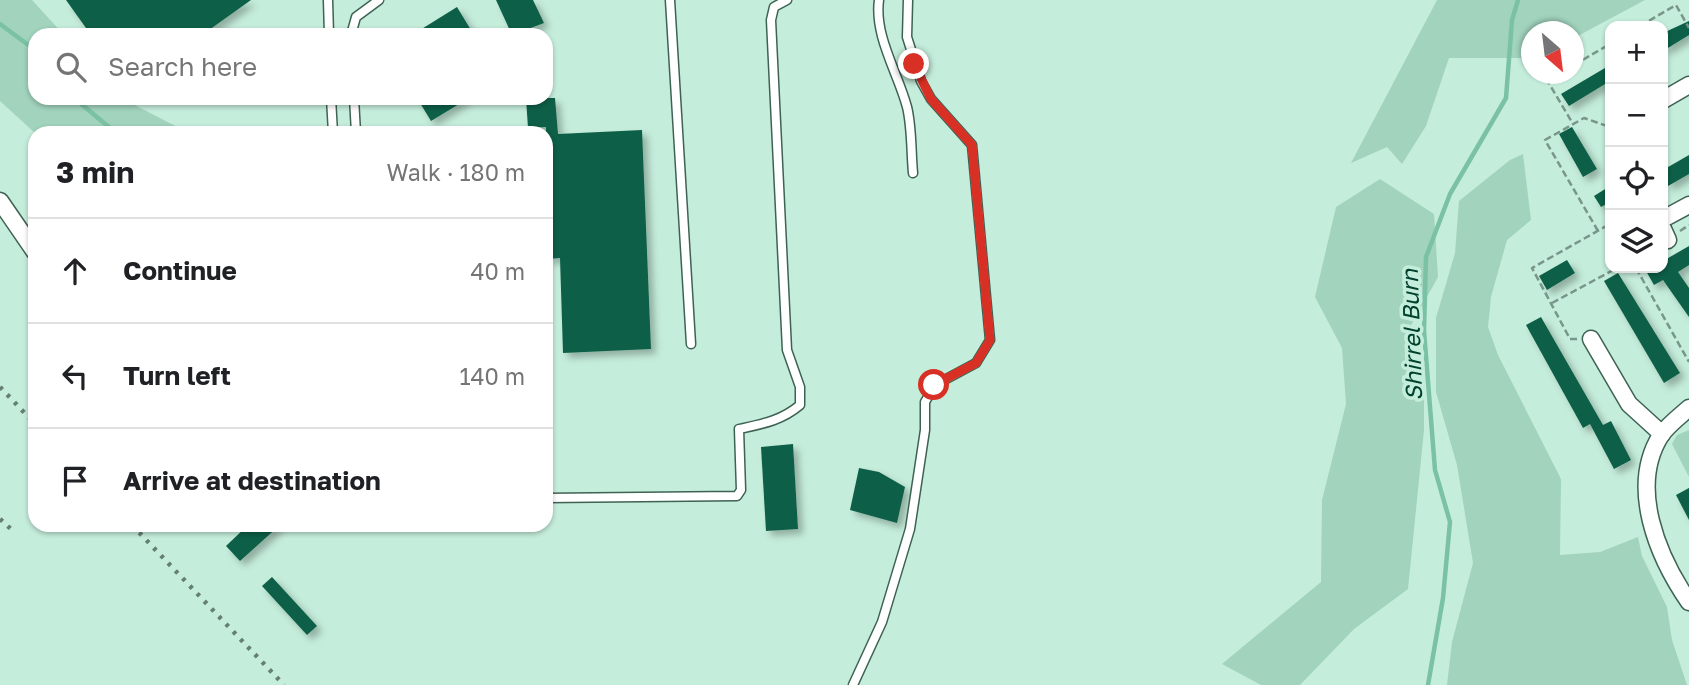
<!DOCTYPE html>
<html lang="en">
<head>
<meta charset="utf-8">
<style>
	:root { --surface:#fff; --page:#f6f6f6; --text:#202124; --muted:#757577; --line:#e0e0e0 }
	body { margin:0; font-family:"Golos Text",sans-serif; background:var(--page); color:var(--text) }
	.controls { position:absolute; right:21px; top:21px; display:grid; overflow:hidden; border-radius:14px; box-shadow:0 2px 5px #0004 }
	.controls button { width:63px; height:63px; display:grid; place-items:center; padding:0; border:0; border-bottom:2px solid var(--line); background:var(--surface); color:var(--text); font:35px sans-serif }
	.compass { position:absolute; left:1521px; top:21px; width:63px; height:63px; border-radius:50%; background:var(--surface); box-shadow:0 2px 5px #0004; rotate:152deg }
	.stop { position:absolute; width:21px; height:21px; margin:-16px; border:5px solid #d93025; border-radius:50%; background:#fff }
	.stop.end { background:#d93025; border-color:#fff; box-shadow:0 2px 7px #0008 }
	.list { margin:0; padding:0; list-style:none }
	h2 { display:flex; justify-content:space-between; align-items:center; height:91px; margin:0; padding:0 28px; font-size:30px }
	h2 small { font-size:23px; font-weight:400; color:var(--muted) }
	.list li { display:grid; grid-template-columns:46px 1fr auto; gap:21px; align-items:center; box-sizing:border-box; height:105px; padding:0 28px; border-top:2px solid var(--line) }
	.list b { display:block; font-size:26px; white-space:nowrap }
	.list em { font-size:23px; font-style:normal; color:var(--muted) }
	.icon { flex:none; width:38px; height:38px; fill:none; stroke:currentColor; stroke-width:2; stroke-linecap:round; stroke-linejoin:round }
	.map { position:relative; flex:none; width:1689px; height:685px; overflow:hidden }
	.search { position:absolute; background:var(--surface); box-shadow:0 2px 5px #0004; left:28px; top:28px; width:525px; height:77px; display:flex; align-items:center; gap:18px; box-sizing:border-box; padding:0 24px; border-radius:21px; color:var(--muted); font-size:26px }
	.panel { position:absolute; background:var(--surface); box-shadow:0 2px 5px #0004; left:28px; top:126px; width:525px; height:406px; border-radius:21px }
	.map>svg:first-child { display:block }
	.green { fill:#a1d3bd }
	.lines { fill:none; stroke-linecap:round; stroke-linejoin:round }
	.stream { stroke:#7bc2a5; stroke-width:4.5 }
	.building { fill:#0f5f46; filter:url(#shadow) }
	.service-casing { stroke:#3e6253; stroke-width:11 }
	.minor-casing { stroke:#3e6253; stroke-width:19 }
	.path { stroke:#79968a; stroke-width:2.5; stroke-dasharray:7 3.5; stroke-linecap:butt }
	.service { stroke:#fff; stroke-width:8 }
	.minor { stroke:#fff; stroke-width:16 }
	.rail { stroke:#647f73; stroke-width:4.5; stroke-dasharray:3.5 7; stroke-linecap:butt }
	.route { stroke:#d93025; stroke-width:9 }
	.labels { text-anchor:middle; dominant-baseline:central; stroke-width:7; stroke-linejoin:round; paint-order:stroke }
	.water-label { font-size:23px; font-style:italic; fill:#00412e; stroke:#c5eddb }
</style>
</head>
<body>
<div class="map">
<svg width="1689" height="685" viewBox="0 0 1689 685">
	<defs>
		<filter id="shadow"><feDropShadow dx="5" dy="5" stdDeviation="3.5" flood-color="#0004"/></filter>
	</defs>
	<rect width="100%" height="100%" fill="#c5eddb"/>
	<g class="green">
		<path d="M0,0H32L64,35H35V98H121L189,133H35L0,101Z"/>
		<path d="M1437,0H1645L1574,38V32H1532L1531,58H1449L1426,126L1402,164L1387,147L1351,163Z"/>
		<path d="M1523,154L1531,220L1507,240L1491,297L1488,327L1498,355L1561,479L1560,555L1600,552L1638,537L1642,556L1667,607L1672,640L1687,685H1447L1452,642L1473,563L1457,465L1436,392V318L1455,253L1459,201L1510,160Z"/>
		<path d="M1380,179L1434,214L1438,277L1409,329L1424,383V430L1408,589L1354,629L1300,685H1261L1222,664L1321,582L1322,500L1346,404L1342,348L1315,297L1336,207Z"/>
		<path d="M1689,430V477L1672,444L1677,435Z"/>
	</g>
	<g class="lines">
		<g class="stream">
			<path d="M0,24L35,50"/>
			<path d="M74,98L116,133"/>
			<path d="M1428,685L1443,598L1450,522L1435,470L1424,331L1426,257L1450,194L1506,98L1512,20L1518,0"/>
		</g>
	</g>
	<g class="building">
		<path d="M66,0H251L202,35H91Z"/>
		<path d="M496,0H533L544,23L512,35Z"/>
		<path d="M457,7L474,35H412Z"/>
		<path d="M1689,21V35L1663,51V33Z"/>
		<path d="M1610,65V81L1569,106L1561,94Z"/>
		<path d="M417,98H469L431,121Z"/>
		<path d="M526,98H555L558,134L642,130L651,349L563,353L560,258L547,259L546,127L528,128Z"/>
		<path d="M1572,127L1597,169L1583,177L1559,134Z"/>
		<path d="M1689,155V174L1668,186L1663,170Z"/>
		<path d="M1610,186V202L1601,207L1594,196Z"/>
		<path d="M1689,246V265L1678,272L1689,288V317L1663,280L1654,285L1646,271L1663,268V261Z"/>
		<path d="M1567,260L1575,273L1547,290L1539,276Z"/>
		<path d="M1618,273L1680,373L1664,383L1604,281Z"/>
		<path d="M1541,317L1603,425L1611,421L1631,460L1614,469L1590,424L1583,428L1526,325Z"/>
		<path d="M793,444L798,529L766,531L761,447Z"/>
		<path d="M859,468L879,472L905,487L897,523L850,510Z"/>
		<path d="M1689,488V520L1676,495Z"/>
		<path d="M248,525H280L240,561L226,546Z"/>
		<path d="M272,577L317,626L307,635L262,586Z"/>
	</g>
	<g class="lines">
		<g class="service-casing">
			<g id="service">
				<path d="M328,0L329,35"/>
				<path d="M670,0L691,344"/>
				<path d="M879,0C874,36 898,73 907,107C912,127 911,152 913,173"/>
				<path d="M351,35L356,17L379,0"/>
				<path d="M331,98L333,133"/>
				<path d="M354,98L356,133"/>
				<path d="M546,498L737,496L741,490L739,429C762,424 781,421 800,405V387L787,350L771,20L774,7L787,0"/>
				<path d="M853,685L882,622L910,529L925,430V402L935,385L976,363L990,340L972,145L931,99L921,81L907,37L908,0"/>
			</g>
		</g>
		<g class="minor-casing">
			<g id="minor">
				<path d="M1663,100L1689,85"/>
				<path d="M0,201L35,252"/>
				<path d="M1663,219L1689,205"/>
				<path d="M1663,229L1668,240"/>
				<path d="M1591,339L1629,404L1662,434"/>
				<path d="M1689,408C1680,416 1668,425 1661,435C1628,487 1658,557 1689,602"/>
			</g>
		</g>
		<g class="path">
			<path d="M1640,26L1676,5L1689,28"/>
			<path d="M1574,65L1610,44"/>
			<path d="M1558,74L1547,80L1573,124"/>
			<path d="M1598,231L1545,140L1584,118L1610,127"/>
			<path d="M1680,231L1689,225"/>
			<path d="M1636,268L1689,362"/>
			<path d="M1552,303L1617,268"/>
			<path d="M1577,339H1570L1532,268L1610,224"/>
		</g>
		<use href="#service" class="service"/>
		<use href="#minor" class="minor"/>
		<g class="rail">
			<path d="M0,387L35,424"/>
			<path d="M0,519L12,530"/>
			<path d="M132,525L284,685"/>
		</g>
	</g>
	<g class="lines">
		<path class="route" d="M914,64L931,99L972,145L990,340L976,363L934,385"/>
	</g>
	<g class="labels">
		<g class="water-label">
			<text transform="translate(1411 335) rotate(-92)">Shirrel Burn</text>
		</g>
	</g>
</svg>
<div class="controls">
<button>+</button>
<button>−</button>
<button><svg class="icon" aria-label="locate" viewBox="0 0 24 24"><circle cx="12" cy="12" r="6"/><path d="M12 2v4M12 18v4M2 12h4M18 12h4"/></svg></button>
<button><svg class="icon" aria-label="layers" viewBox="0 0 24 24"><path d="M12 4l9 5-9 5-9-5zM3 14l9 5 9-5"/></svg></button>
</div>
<svg class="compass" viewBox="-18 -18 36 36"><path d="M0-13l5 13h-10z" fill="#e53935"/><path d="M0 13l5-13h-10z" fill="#757577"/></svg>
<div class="stop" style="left:934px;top:385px"></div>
<div class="stop end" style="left:914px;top:64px"></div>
<div class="search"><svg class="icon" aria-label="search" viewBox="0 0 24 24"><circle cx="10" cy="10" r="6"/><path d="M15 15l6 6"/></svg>Search here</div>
<section class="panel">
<h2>3 min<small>Walk · 180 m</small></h2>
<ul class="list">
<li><svg class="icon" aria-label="ahead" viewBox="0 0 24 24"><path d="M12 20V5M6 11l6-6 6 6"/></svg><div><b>Continue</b></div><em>40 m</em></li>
<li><svg class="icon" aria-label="left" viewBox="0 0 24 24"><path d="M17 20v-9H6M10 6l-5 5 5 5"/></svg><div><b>Turn left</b></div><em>140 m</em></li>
<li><svg class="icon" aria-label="arrive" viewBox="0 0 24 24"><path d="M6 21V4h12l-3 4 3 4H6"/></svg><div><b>Arrive at destination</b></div></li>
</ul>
</section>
</div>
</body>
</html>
